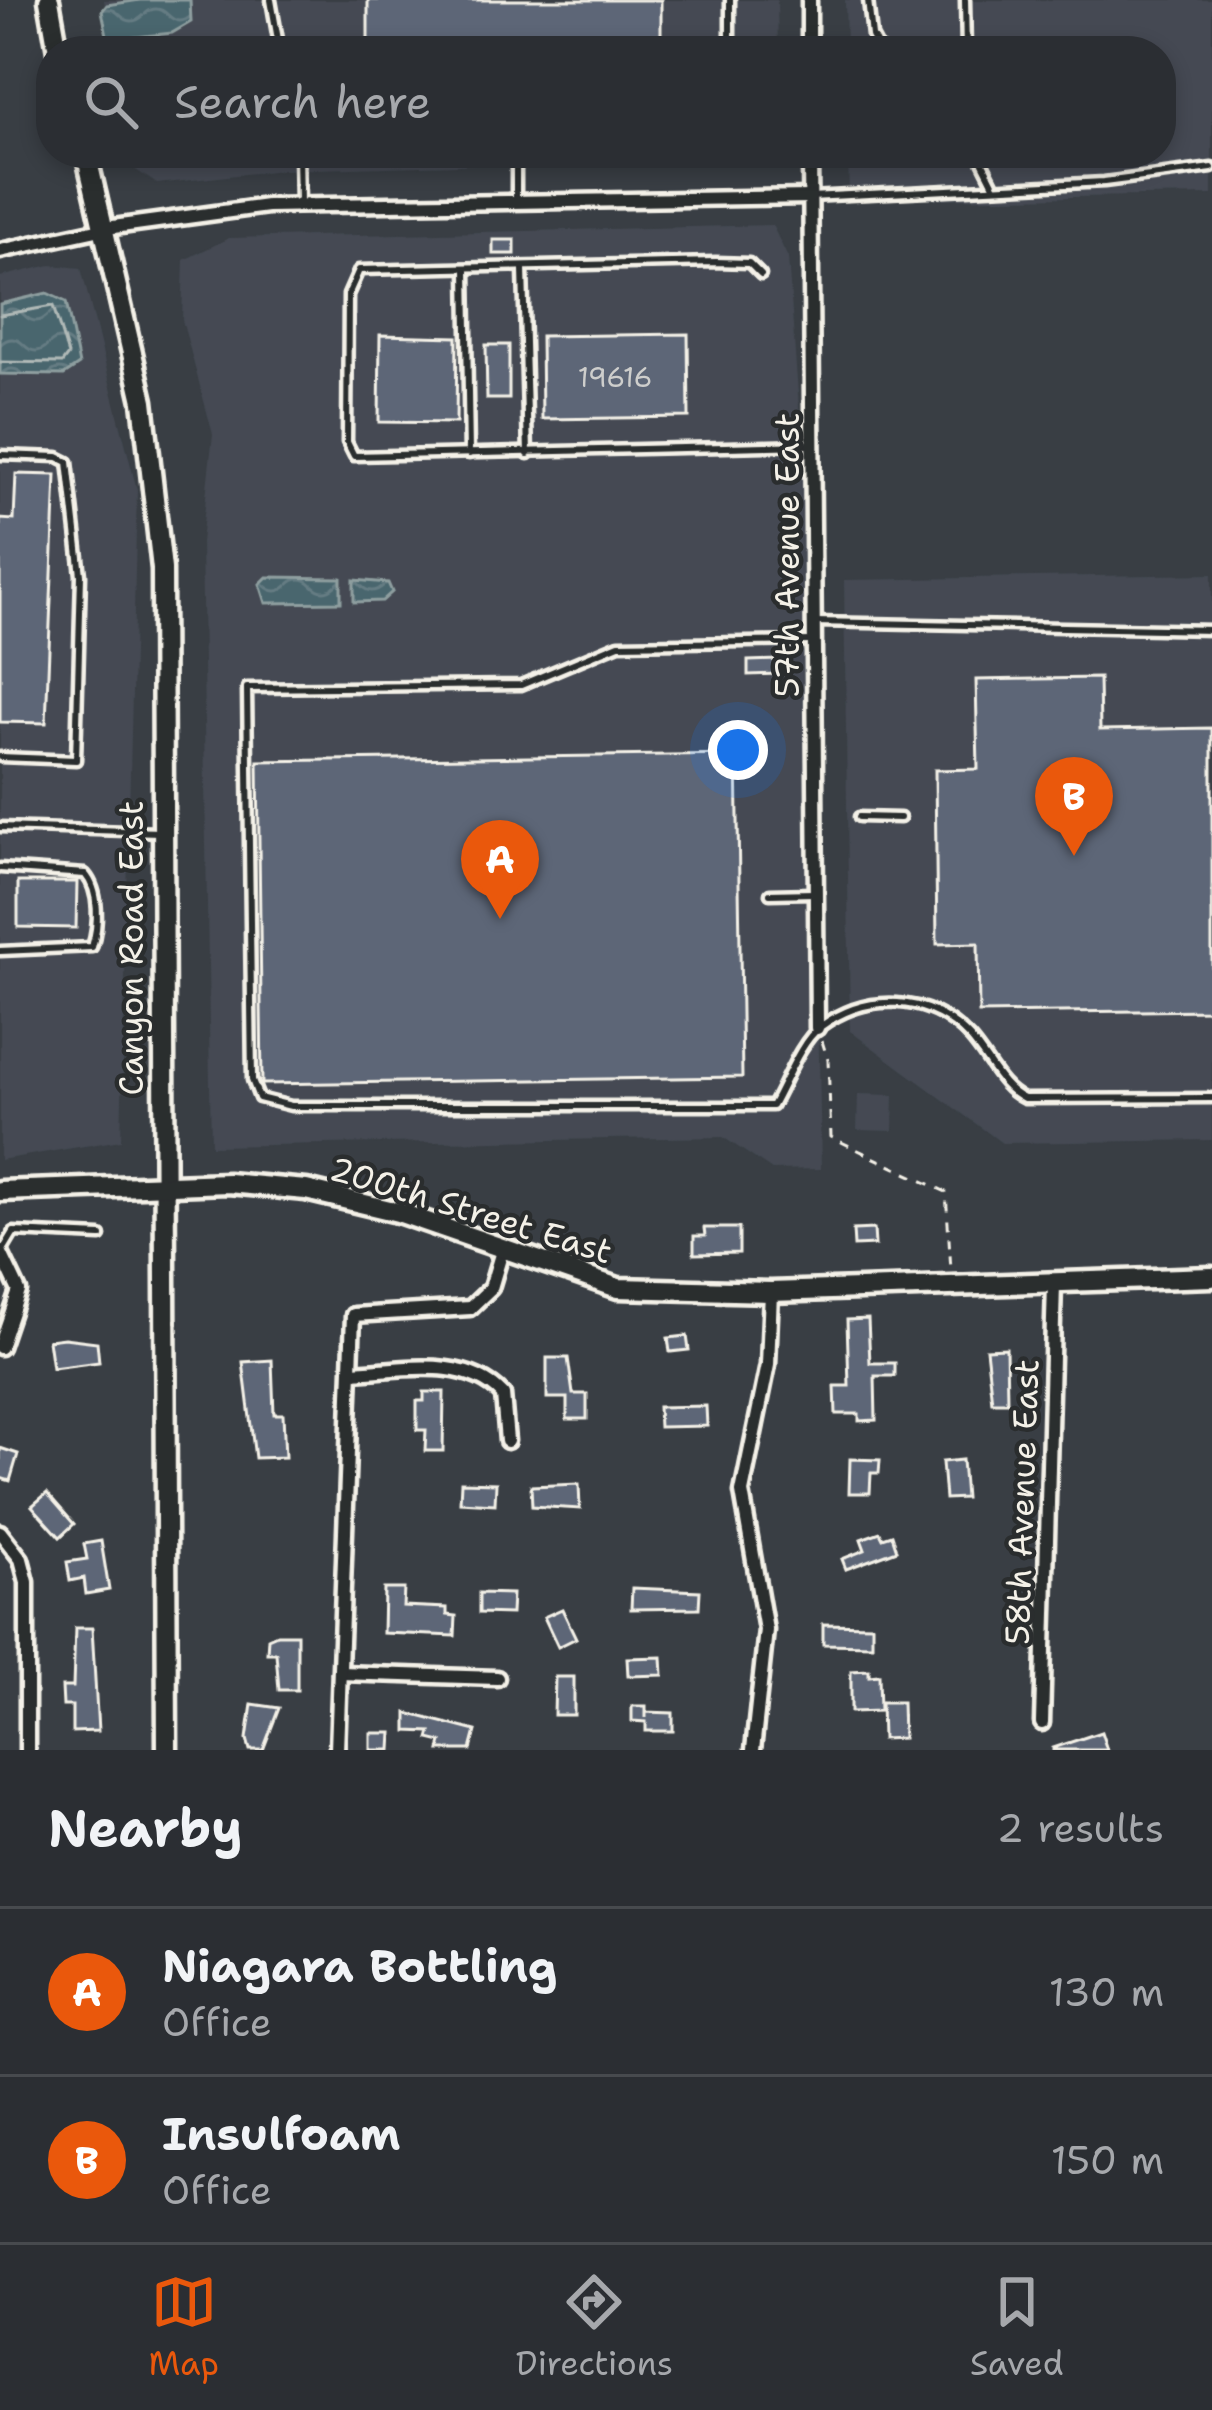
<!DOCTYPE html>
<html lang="en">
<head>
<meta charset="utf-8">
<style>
	:root { --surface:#2b2e33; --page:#373a3f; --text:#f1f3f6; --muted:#a6a8ac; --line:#474a4e; --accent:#ea580c }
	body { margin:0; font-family:"Shantell Sans",sans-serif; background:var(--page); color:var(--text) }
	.you { position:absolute; left:738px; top:750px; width:42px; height:42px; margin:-30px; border:9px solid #fff; border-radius:50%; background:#1a73e8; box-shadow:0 0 0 18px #1a73e833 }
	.badge { display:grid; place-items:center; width:78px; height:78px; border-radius:50%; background:var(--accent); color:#fff; font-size:39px; font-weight:700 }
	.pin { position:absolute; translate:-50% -99px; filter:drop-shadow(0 3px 6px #0008) }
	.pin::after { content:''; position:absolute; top:63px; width:42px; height:36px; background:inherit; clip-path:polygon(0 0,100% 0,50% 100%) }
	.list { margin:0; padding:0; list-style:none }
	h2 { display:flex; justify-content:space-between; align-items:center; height:156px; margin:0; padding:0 48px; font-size:51px }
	h2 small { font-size:39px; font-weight:400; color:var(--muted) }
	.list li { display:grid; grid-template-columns:78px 1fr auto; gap:36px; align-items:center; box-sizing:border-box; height:168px; padding:0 48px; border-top:3px solid var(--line) }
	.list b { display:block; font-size:45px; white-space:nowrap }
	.list p { margin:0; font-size:39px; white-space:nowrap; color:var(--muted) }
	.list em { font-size:39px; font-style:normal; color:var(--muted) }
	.icon { flex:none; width:66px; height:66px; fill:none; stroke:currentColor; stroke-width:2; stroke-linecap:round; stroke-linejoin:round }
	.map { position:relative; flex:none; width:1212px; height:1750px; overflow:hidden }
	.search { position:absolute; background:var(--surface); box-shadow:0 6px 18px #0003; left:36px; right:36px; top:36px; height:132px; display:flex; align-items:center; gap:30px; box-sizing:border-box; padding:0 42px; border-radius:48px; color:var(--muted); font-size:45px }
	.sheet { height:492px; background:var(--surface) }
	nav { display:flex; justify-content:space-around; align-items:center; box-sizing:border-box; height:168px; border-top:3px solid var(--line); background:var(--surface); font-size:33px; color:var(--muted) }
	nav a { display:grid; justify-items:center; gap:6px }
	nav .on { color:var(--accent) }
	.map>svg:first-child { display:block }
	.built { fill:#444a53 }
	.water { fill:url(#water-waves); stroke:#8e9e9f; stroke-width:3 }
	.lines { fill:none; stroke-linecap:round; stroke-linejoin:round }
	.shore { stroke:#b0b9b7; stroke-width:3 }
	.building { fill:#5d6677; stroke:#f4f1e8; stroke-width:3 }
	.lane-casing { stroke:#f4f1e8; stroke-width:15 }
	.street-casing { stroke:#f4f1e8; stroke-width:21 }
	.secondary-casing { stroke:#f4f1e8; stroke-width:27 }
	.path { stroke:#f4f1e8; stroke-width:3; stroke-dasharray:9 9; stroke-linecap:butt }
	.lane { stroke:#2a2d2e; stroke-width:6 }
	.street { stroke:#2a2d2e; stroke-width:12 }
	.secondary { stroke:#2a2d2e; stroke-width:18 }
	.labels { text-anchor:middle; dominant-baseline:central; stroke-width:9; stroke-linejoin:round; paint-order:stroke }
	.number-label { font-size:27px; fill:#cececc }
	.street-label { font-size:33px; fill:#f4f1e8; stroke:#2a2d2e }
</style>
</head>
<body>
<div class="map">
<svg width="1212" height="1750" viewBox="0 0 1212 1750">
	<defs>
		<pattern id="water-waves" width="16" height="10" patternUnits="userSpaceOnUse" patternTransform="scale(3)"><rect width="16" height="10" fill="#4a666e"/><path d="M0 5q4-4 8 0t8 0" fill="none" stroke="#657c83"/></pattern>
	</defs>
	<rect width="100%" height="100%" fill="#393e44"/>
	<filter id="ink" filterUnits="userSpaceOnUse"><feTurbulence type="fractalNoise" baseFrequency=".00833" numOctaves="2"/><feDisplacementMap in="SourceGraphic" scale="24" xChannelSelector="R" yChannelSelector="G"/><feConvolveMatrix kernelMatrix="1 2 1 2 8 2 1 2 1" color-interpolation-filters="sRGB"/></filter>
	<g filter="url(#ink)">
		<g class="built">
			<path d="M104,0H777L778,51H111Z"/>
			<path d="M845,0H1212V195L849,200L848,153H1161V51H846Z"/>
			<path d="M125,153H778V156L281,170L157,184L127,164Z"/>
			<path d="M772,225L788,258L810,558L821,1169L772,1170L723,1137L211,1146L201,542L213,434L182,320L184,260L229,238Z"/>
			<path d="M51,265L81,268L137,490L121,1140L0,1160V277Z"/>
			<path d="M1212,574V1140L1002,1143L850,1031L844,580Z"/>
			<path d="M858,1094L894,1095L893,1131L857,1130Z"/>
		</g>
		<g class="water">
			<path d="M140,0H190L191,22L172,33L108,40L102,11L107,5Z"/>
			<path d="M47,293L66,302L79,365L64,375L0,374V304Z"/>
			<path d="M267,577L341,578V602L266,603L260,584Z"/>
			<path d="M354,580L388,583L392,592L382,601L354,602Z"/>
		</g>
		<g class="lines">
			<path class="shore" d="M0,315L53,306L68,355L62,363L0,362"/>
		</g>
		<g class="building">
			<rect x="368" y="0" width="293" height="51"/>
			<rect x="493" y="240" width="22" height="14"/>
			<path d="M688,334L689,417L542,419L541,336Z"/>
			<path d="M380,335L457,337L456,423L379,422Z"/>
			<path d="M486,345H509V399H487Z"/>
			<path d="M16,474L56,475L46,723L0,722V519L14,520Z"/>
			<path d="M779,660V674L748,675V661Z"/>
			<path d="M1099,678L1100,730L1212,728V1010L979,1013L978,943L937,944L935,770L978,769L976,680Z"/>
			<path d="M737,754L742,1077L262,1084L258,761Z"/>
			<path d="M18,882H77L76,928L18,927Z"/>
			<path d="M704,1228H739V1253L694,1254V1236H705Z"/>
			<path d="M874,1229L875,1245L854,1246L853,1230Z"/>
			<path d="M868,1319L870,1363H895V1376H875L876,1420L859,1421V1414H836L835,1386H849L847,1320Z"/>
			<path d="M687,1336L689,1350L670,1352L668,1338Z"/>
			<path d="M64,1338L97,1342L99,1362L52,1368L48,1340Z"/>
			<path d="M1006,1348L1007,1402H992L986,1349Z"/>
			<path d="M547,1358H568L573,1394H587V1419H567V1398H547Z"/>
			<path d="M272,1360L274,1414H283L285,1457L255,1458L243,1362Z"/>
			<path d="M424,1392H444L443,1451H425L426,1430H417V1401H424Z"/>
			<path d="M706,1406L707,1426L659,1427L658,1407Z"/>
			<path d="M0,1448L18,1454L10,1481L0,1478Z"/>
			<path d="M850,1459L880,1460L879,1473H871L870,1493H849Z"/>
			<path d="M962,1460L965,1498L945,1499L942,1462Z"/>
			<path d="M461,1482L496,1483L495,1504L460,1502Z"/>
			<path d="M579,1484L580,1509L532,1506L531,1486Z"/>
			<path d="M47,1493L74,1524L60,1537L32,1506Z"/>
			<path d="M880,1532L883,1538L892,1535L897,1550L846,1569L842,1559L865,1550L861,1539Z"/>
			<path d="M101,1541L109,1590L86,1594L84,1578L70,1581L67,1562L87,1559L84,1544Z"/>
			<path d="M632,1588L700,1591L699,1608L631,1609Z"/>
			<path d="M384,1589H404L403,1606L447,1608V1615L456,1616L455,1636L383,1633Z"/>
			<path d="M479,1593L512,1594L511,1614L479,1613Z"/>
			<path d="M562,1609L576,1638L558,1647L544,1617Z"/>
			<path d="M823,1624L872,1625V1645L823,1644Z"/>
			<path d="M75,1628H92L98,1731L72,1732V1706H63L62,1687H73Z"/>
			<path d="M277,1634H297V1690H279L276,1653H267L268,1638Z"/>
			<path d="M662,1657L663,1675L628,1676L627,1658Z"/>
			<path d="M869,1670V1676L879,1675L880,1711L851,1712V1671Z"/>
			<path d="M555,1677H574V1715H554Z"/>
			<path d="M881,1702H902L903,1738L882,1739Z"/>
			<path d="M252,1704L279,1708L263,1750H250L247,1739Z"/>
			<path d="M632,1706H646V1718V1712L673,1713V1731H646V1722L632,1721Z"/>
			<path d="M407,1713L476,1731L471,1750H440L442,1742L429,1739L431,1732L407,1731Z"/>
			<path d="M1101,1732L1107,1750H1053V1748Z"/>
			<path d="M371,1733H392L391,1750H371Z"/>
		</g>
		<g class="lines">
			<g class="lane-casing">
				<g id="lane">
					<path d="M271,0L280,51"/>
					<path d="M730,0V51"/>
					<path d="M868,0L872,36L880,51"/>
					<path d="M965,0L966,51"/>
					<path d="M299,153L300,204"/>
					<path d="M516,153V203"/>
					<path d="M978,153L995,187"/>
					<path d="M810,197L1104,182L1212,168"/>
					<path d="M466,269L469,454"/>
					<path d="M523,269L528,454"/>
					<path d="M761,275L749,263L716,262L359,270L348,295L347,442L354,456L809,445"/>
					<path d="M0,455L58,457L68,462L81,575L76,760L0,757"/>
					<path d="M814,622L1212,630"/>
					<path d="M811,641L619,644L521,685L247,688L252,1080L259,1098L291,1106H772C785,1084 800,1042 820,1027C867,992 929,994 970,1038C989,1059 999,1087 1024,1099L1212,1098"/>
					<path d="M859,817L900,818"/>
					<path d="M0,827L159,832"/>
					<path d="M0,868L85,874C100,891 99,925 92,947L0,951"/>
					<path d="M770,894L813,893"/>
					<path d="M2,1252L14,1232L101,1236"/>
				</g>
			</g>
			<g class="street-casing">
				<g id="street">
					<path d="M809,0V51"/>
					<path d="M810,153L817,1028"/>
					<path d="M0,251L106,228L267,206L810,197"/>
					<path d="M0,1251L19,1291L0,1347"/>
					<path d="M352,1372C401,1370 466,1355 503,1395L507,1441"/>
					<path d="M0,1532L21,1559L27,1582V1750"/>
					<path d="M340,1673L497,1678"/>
					<path d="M1042,1723L1054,1283"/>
					<path d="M337,1750L353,1315L470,1308L491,1288L502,1251"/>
					<path d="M753,1750L766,1630L742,1492L768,1365L771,1292"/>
				</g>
			</g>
			<g class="secondary-casing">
				<g id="secondary">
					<path d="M49,0L58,51"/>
					<path d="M86,153L143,401L162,569L167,1750"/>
					<path d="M0,1191L228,1183L306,1190L398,1212L618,1288L771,1292L1212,1277"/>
				</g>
			</g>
			<path class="path" d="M822,1041L828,1060L831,1137L946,1192L951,1270"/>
			<use href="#lane" class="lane"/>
			<use href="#street" class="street"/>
			<use href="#secondary" class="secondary"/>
		</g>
	</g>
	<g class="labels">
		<g class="number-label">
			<text x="615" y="377">19616</text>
		</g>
		<g class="street-label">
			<text transform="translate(787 555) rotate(-90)">57th Avenue East</text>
			<text transform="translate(131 948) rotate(-90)">Canyon Road East</text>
			<text transform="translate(471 1210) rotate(17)">200th Street East</text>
			<text transform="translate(1022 1502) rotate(-88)">58th Avenue East</text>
		</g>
	</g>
</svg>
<div class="you"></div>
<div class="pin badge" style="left:500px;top:919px">A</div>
<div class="pin badge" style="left:1074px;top:856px">B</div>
<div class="search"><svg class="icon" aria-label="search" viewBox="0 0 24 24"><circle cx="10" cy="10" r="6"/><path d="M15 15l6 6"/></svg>Search here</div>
</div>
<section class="sheet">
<h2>Nearby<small>2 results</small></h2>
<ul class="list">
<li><span class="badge">A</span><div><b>Niagara Bottling</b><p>Office</p></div><em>130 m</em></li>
<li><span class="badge">B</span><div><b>Insulfoam</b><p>Office</p></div><em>150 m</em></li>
</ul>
</section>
<nav>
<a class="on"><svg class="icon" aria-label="map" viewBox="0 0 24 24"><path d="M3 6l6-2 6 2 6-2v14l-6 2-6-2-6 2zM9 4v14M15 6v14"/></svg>Map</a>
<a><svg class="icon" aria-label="directions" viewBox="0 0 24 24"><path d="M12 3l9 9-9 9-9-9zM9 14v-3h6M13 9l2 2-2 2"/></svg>Directions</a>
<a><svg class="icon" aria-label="saved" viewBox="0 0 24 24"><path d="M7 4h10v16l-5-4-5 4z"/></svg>Saved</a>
</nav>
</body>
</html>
